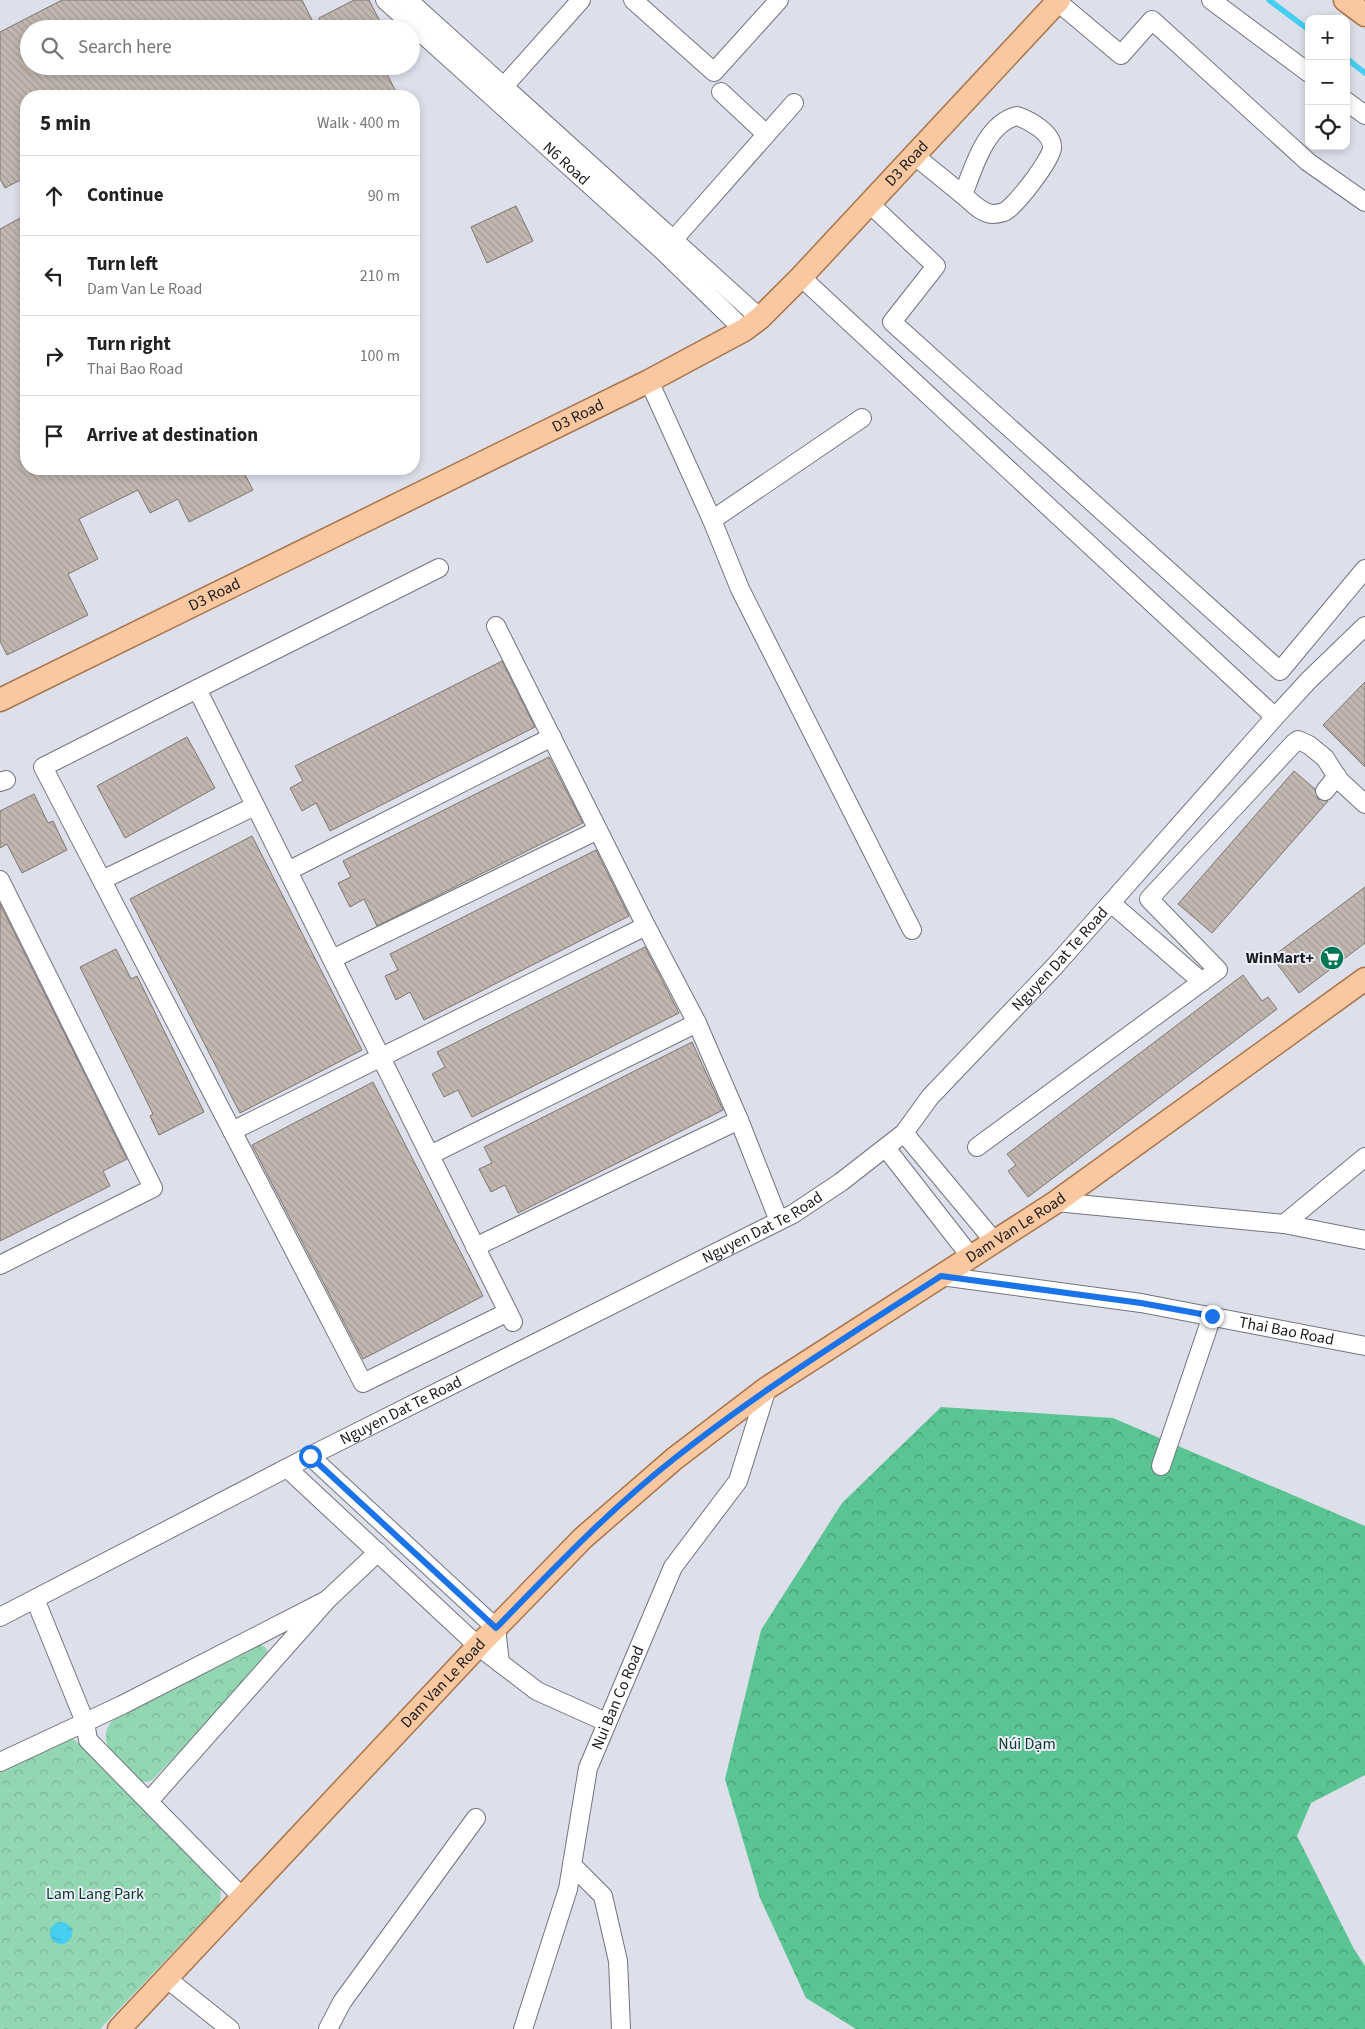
<!DOCTYPE html>
<html lang="en">
<head>
<meta charset="utf-8">
<style>
	:root { --surface:#fff; --page:#f6f6f6; --text:#222; --muted:#767676; --line:#e0e0e0 }
	body { margin:0; font-family:"Source Sans 3",sans-serif; background:var(--page); color:var(--text) }
	.controls { position:absolute; right:15px; top:15px; display:grid; overflow:hidden; border-radius:10px; box-shadow:0 2px 8px #0003 }
	.controls button { width:45px; height:45px; display:grid; place-items:center; padding:0; border:0; border-bottom:1px solid var(--line); background:var(--surface); color:var(--text); font:25px sans-serif }
	.stop { position:absolute; width:15px; height:15px; margin:-11px; border:4px solid #1a73e8; border-radius:50%; background:#fff }
	.stop.end { background:#1a73e8; border-color:#fff; box-shadow:0 1px 5px #0008 }
	.list { margin:0; padding:0; list-style:none }
	h2 { display:flex; justify-content:space-between; align-items:center; height:65px; margin:0; padding:0 20px; font-size:21px }
	h2 small { font-size:16px; font-weight:400; color:var(--muted) }
	.list li { display:grid; grid-template-columns:32px 1fr auto; gap:15px; align-items:center; box-sizing:border-box; height:80px; padding:0 20px; border-top:1px solid var(--line) }
	.list b { display:block; font-size:19px; white-space:nowrap }
	.list p { margin:0; font-size:16px; white-space:nowrap; color:var(--muted) }
	.list em { font-size:16px; font-style:normal; color:var(--muted) }
	.icon { flex:none; width:28px; height:28px; fill:none; stroke:currentColor; stroke-width:2; stroke-linecap:round; stroke-linejoin:round }
	.map { position:relative; flex:none; width:1365px; height:2029px; overflow:hidden }
	.search { position:absolute; background:var(--surface); box-shadow:0 2px 8px #0003; left:20px; top:20px; width:400px; height:55px; display:flex; align-items:center; gap:12px; box-sizing:border-box; padding:0 18px; border-radius:28px; color:var(--muted); font-size:19px }
	.panel { position:absolute; background:var(--surface); box-shadow:0 2px 8px #0003; left:20px; top:90px; width:400px; height:385px; border-radius:20px }
	.map>svg:first-child { display:block }
	.forest { fill:url(#forest-crowns) }
	.park { fill:url(#park-crowns) }
	.water { fill:url(#water-ripples) }
	.lines { fill:none; stroke-linecap:round; stroke-linejoin:round }
	.stream { stroke:#45ceef; stroke-width:5.5 }
	.building { fill:url(#building-back-hatch); stroke:#7f7670 }
	.minor-casing { stroke:#72747e; stroke-width:20 }
	.major-casing { stroke:#a9744a; stroke-width:25 }
	.minor { stroke:#fff; stroke-width:18 }
	.major { stroke:#fac8a0; stroke-width:22 }
	.route { stroke:#1a73e8; stroke-width:6 }
	.labels { text-anchor:middle; dominant-baseline:central; stroke-width:4; stroke-linejoin:round; paint-order:stroke }
	.street-label { font-size:16px; fill:#191b1e; stroke:#eaedf8 }
	.poi-label { font-size:16px; font-weight:bold; fill:#191b1e; stroke:#eaedf8; text-anchor:end }
	.park-label { font-size:16px; fill:#0a3925; stroke:#eaedf8 }
</style>
</head>
<body>
<div class="map">
<svg width="1365" height="2029" viewBox="0 0 1365 2029">
	<defs>
		<pattern id="forest-crowns" width="20" height="18" patternUnits="userSpaceOnUse" patternTransform="scale(1.25)"><rect width="20" height="18" fill="#5ac492"/><path d="M2 6a3 3 0 1 1 6 0M12 15a3 3 0 1 1 6 0" fill="none" stroke="#4a9e77"/></pattern>
		<pattern id="park-crowns" width="20" height="18" patternUnits="userSpaceOnUse" patternTransform="scale(1.25)"><rect width="20" height="18" fill="#92d6b2"/><path d="M2 6a3 3 0 1 1 6 0M12 15a3 3 0 1 1 6 0" fill="none" stroke="#7db799"/></pattern>
		<pattern id="water-ripples" width="26" height="14" patternUnits="userSpaceOnUse" patternTransform="scale(1.25)"><rect width="26" height="14" fill="#45ceef"/><path d="M2 4q2-2 4 0t4 0M15 11q2-2 4 0t4 0" fill="none" stroke="#3cb0cc"/></pattern>
		<pattern id="building-back-hatch" width="6" height="6" patternUnits="userSpaceOnUse" patternTransform="scale(1.25)"><rect width="6" height="6" fill="#c1b7b0"/><path d="M-1 5l2 2M0 0l6 6M5-1l2 2" fill="none" stroke="#a59d97"/></pattern>
	</defs>
	<rect width="100%" height="100%" fill="#dde0ea"/>
	<path class="forest" d="M941,1407L1113,1418L1365,1526V1775L1311,1803L1297,1836L1354,1949L1365,1966V2029H856L806,1998L760,1898L725,1779L761,1630L842,1503Z"/>
	<g class="park">
		<path d="M258,1643L265,1647L269,1654L266,1663L152,1780L146,1782L140,1781C122,1763 89,1742 116,1717Z"/>
		<path d="M70,1738L75,1740L215,1876C221,1886 222,1893 219,1904L100,2029H0V1770Z"/>
	</g>
	<circle class="water" cx="61" cy="1933" r="11"/>
	<g class="lines">
		<g class="stream">
			<path d="M1269,0L1309,30"/>
			<path d="M1346,58L1365,73"/>
		</g>
	</g>
	<g class="building">
		<path d="M62,0H302L312,20L296,29H29V66H383L398,96H26V177L5,188L0,179V32Z"/>
		<path d="M354,0H369L384,29H324L319,18Z"/>
		<path d="M516,206L533,241L487,263L471,227Z"/>
		<path d="M26,215V469H242L253,490L189,522L178,499L150,513L138,490L79,519L98,559L68,574L88,615L7,655L0,641V229Z"/>
		<path d="M502,661L535,727L330,831L316,803L302,811L290,788L303,781L295,766Z"/>
		<path d="M1365,682V767L1323,725Z"/>
		<path d="M187,737L215,788L125,838L97,786Z"/>
		<path d="M549,757L583,823L377,926L364,899L350,907L338,883L351,877L343,861Z"/>
		<path d="M1294,771L1315,789L1318,799L1328,801L1212,933L1178,904Z"/>
		<path d="M34,794L48,823L53,821L67,850L22,873L7,844L0,848V811Z"/>
		<path d="M252,836L362,1050L240,1113L130,899Z"/>
		<path d="M596,850L629,916L424,1020L410,992L396,1000L385,976L398,970L390,954Z"/>
		<path d="M1365,887V943L1299,993L1272,957Z"/>
		<path d="M0,904L127,1159L103,1171L110,1186L0,1241Z"/>
		<path d="M645,947L679,1013L472,1117L458,1090L444,1097L432,1074L445,1067L437,1052Z"/>
		<path d="M116,949L131,979L137,976L204,1112L159,1135L150,1116L153,1114L80,967Z"/>
		<path d="M1243,975L1262,1001L1268,997L1277,1009L1028,1197L1008,1171L1016,1165L1007,1154Z"/>
		<path d="M692,1042L723,1110L518,1213L505,1185L491,1192L479,1169L492,1163L484,1147Z"/>
		<path d="M373,1082L483,1296L363,1359L252,1145Z"/>
	</g>
	<g class="lines">
		<g class="minor-casing">
			<g id="minor">
				<path id="s1" d="M385,0L663,251L744,330"/>
				<path d="M408,0L760,318"/>
				<path d="M633,0L714,72L779,0"/>
				<path d="M1211,0L1309,73"/>
				<path d="M1058,2L1121,55L1152,20L1308,162L1365,202"/>
				<path d="M721,92L766,134"/>
				<path d="M497,94L581,0"/>
				<path d="M1346,101L1365,115"/>
				<path d="M1017,116C1029,120 1053,133 1052,148C1051,160 1015,207 1004,212C1001,213 995,214 992,214C981,213 971,202 963,195C973,169 986,123 1017,116Z"/>
				<path d="M915,156L963,195"/>
				<path d="M870,204L936,266L892,322L1280,671L1365,569"/>
				<path d="M667,247L794,103"/>
				<path d="M801,277L1275,717"/>
				<path d="M649,381L712,520L740,589L912,930"/>
				<path d="M712,520L862,418"/>
				<path d="M439,568L197,689L513,1322"/>
				<path d="M496,626L646,926"/>
				<path d="M197,689L43,767L363,1383L508,1312"/>
				<path d="M0,782L6,780"/>
				<path d="M1325,791L1337,776"/>
				<path d="M288,871L552,737"/>
				<path d="M0,880L153,1188L0,1265"/>
				<path d="M102,880L255,806"/>
				<path d="M1111,903L1202,982"/>
				<path d="M332,959L598,830"/>
				<path d="M232,1131L646,926L697,1023L739,1120L779,1221"/>
				<path d="M904,1133L994,1241"/>
				<path d="M977,1147L1218,970L1149,899L1294,743L1298,740L1309,745L1325,758L1339,780L1365,804"/>
				<path d="M886,1148L971,1257"/>
				<path d="M430,1155L697,1023"/>
				<path d="M1056,1202L1284,1224L1365,1240"/>
				<path d="M1284,1224L1365,1157"/>
				<path d="M475,1247L739,1120"/>
				<path id="s2" d="M941,1276L1141,1303L1365,1346"/>
				<path d="M310,1456L496,1628L500,1663"/>
				<path d="M1161,1466L1212,1316"/>
				<path d="M287,1468L478,1646L537,1691L606,1722"/>
				<path d="M35,1599L85,1722L88,1740L243,1898"/>
				<path id="s3" d="M0,1617L310,1456L793,1214L841,1182L904,1133L930,1097L1055,966L1275,717L1308,681L1365,626"/>
				<path d="M0,1762L122,1705L327,1600"/>
				<path d="M149,1801L327,1600L378,1552"/>
				<path d="M572,1865L603,1896L618,1961L621,2029"/>
				<path d="M166,1978L230,2029"/>
				<path d="M328,2029L342,2002L476,1818"/>
				<path id="s4" d="M523,2029L568,1889L588,1768L673,1567L738,1481L767,1388"/>
			</g>
		</g>
		<g class="major-casing">
			<g id="major">
				<path d="M1345,0L1365,15"/>
				<path id="s5" d="M0,700L649,381L744,330L760,318L801,277L1059,0"/>
				<path id="s6" d="M119,2029L478,1646L583,1538L674,1459L767,1388L1056,1202L1365,979"/>
			</g>
		</g>
		<use href="#minor" class="minor"/>
		<use href="#major" class="major"/>
	</g>
	<g class="lines">
		<path class="route" d="M310,1456L496,1628C553,1569 610,1509 675,1458C759,1391 851,1334 941,1276L1141,1303L1212,1316"/>
	</g>
	<defs>
		<g id="supermarket-disc" transform="scale(1.25)"><circle r="9.5" fill="#007753" stroke="#eaedf8"/><path d="M-6-5.5h2.5l.6 2H6L4.5 2H-2.5L-4.4-4H-6ZM-1.5 3.2a1.3 1.3 0 1 0 .1 0ZM3 3.2a1.3 1.3 0 1 0 .1 0Z" fill="#fff"/></g>
	</defs>
	<g fill-rule="evenodd">
		<use href="#supermarket-disc" x="1332" y="958"/>
	</g>
	<g class="labels">
		<g class="street-label">
			<text stroke="none"><textPath href="#s1" startOffset="244">N6 Road</textPath></text>
			<text stroke="none"><textPath href="#s5" startOffset="1064">D3 Road</textPath></text>
			<text stroke="none"><textPath href="#s5" startOffset="644">D3 Road</textPath></text>
			<text stroke="none"><textPath href="#s5" startOffset="239">D3 Road</textPath></text>
			<text stroke="none"><textPath href="#s3" startOffset="1261">Nguyen Dat Te Road</textPath></text>
			<text stroke="none"><textPath href="#s3" startOffset="856">Nguyen Dat Te Road</textPath></text>
			<text stroke="none"><textPath href="#s6" startOffset="1209">Dam Van Le Road</textPath></text>
			<text stroke="none"><textPath href="#s2" startOffset="350">Thai Bao Road</textPath></text>
			<text stroke="none"><textPath href="#s3" startOffset="451">Nguyen Dat Te Road</textPath></text>
			<text stroke="none"><textPath href="#s6" startOffset="474">Dam Van Le Road</textPath></text>
			<text stroke="none"><textPath href="#s4" startOffset="346">Nui Ban Co Road</textPath></text>
		</g>
		<g class="poi-label">
			<text x="1314" y="958">WinMart+</text>
		</g>
		<g class="park-label">
			<text x="1027" y="1744">Núi Dạm</text>
			<text x="95" y="1894">Lam Lang Park</text>
		</g>
	</g>
</svg>
<div class="controls">
<button>+</button>
<button>−</button>
<button><svg class="icon" aria-label="locate" viewBox="0 0 24 24"><circle cx="12" cy="12" r="6"/><path d="M12 2v4M12 18v4M2 12h4M18 12h4"/></svg></button>
</div>
<div class="stop" style="left:310px;top:1456px"></div>
<div class="stop end" style="left:1212px;top:1316px"></div>
<div class="search"><svg class="icon" aria-label="search" viewBox="0 0 24 24"><circle cx="10" cy="10" r="6"/><path d="M15 15l6 6"/></svg>Search here</div>
<section class="panel">
<h2>5 min<small>Walk · 400 m</small></h2>
<ul class="list">
<li><svg class="icon" aria-label="ahead" viewBox="0 0 24 24"><path d="M12 20V5M6 11l6-6 6 6"/></svg><div><b>Continue</b></div><em>90 m</em></li>
<li><svg class="icon" aria-label="left" viewBox="0 0 24 24"><path d="M17 20v-9H6M10 6l-5 5 5 5"/></svg><div><b>Turn left</b><p>Dam Van Le Road</p></div><em>210 m</em></li>
<li><svg class="icon" aria-label="right" viewBox="0 0 24 24"><path d="M7 20v-9h11M14 6l5 5-5 5"/></svg><div><b>Turn right</b><p>Thai Bao Road</p></div><em>100 m</em></li>
<li><svg class="icon" aria-label="arrive" viewBox="0 0 24 24"><path d="M6 21V4h12l-3 4 3 4H6"/></svg><div><b>Arrive at destination</b></div></li>
</ul>
</section>
</div>
</body>
</html>
